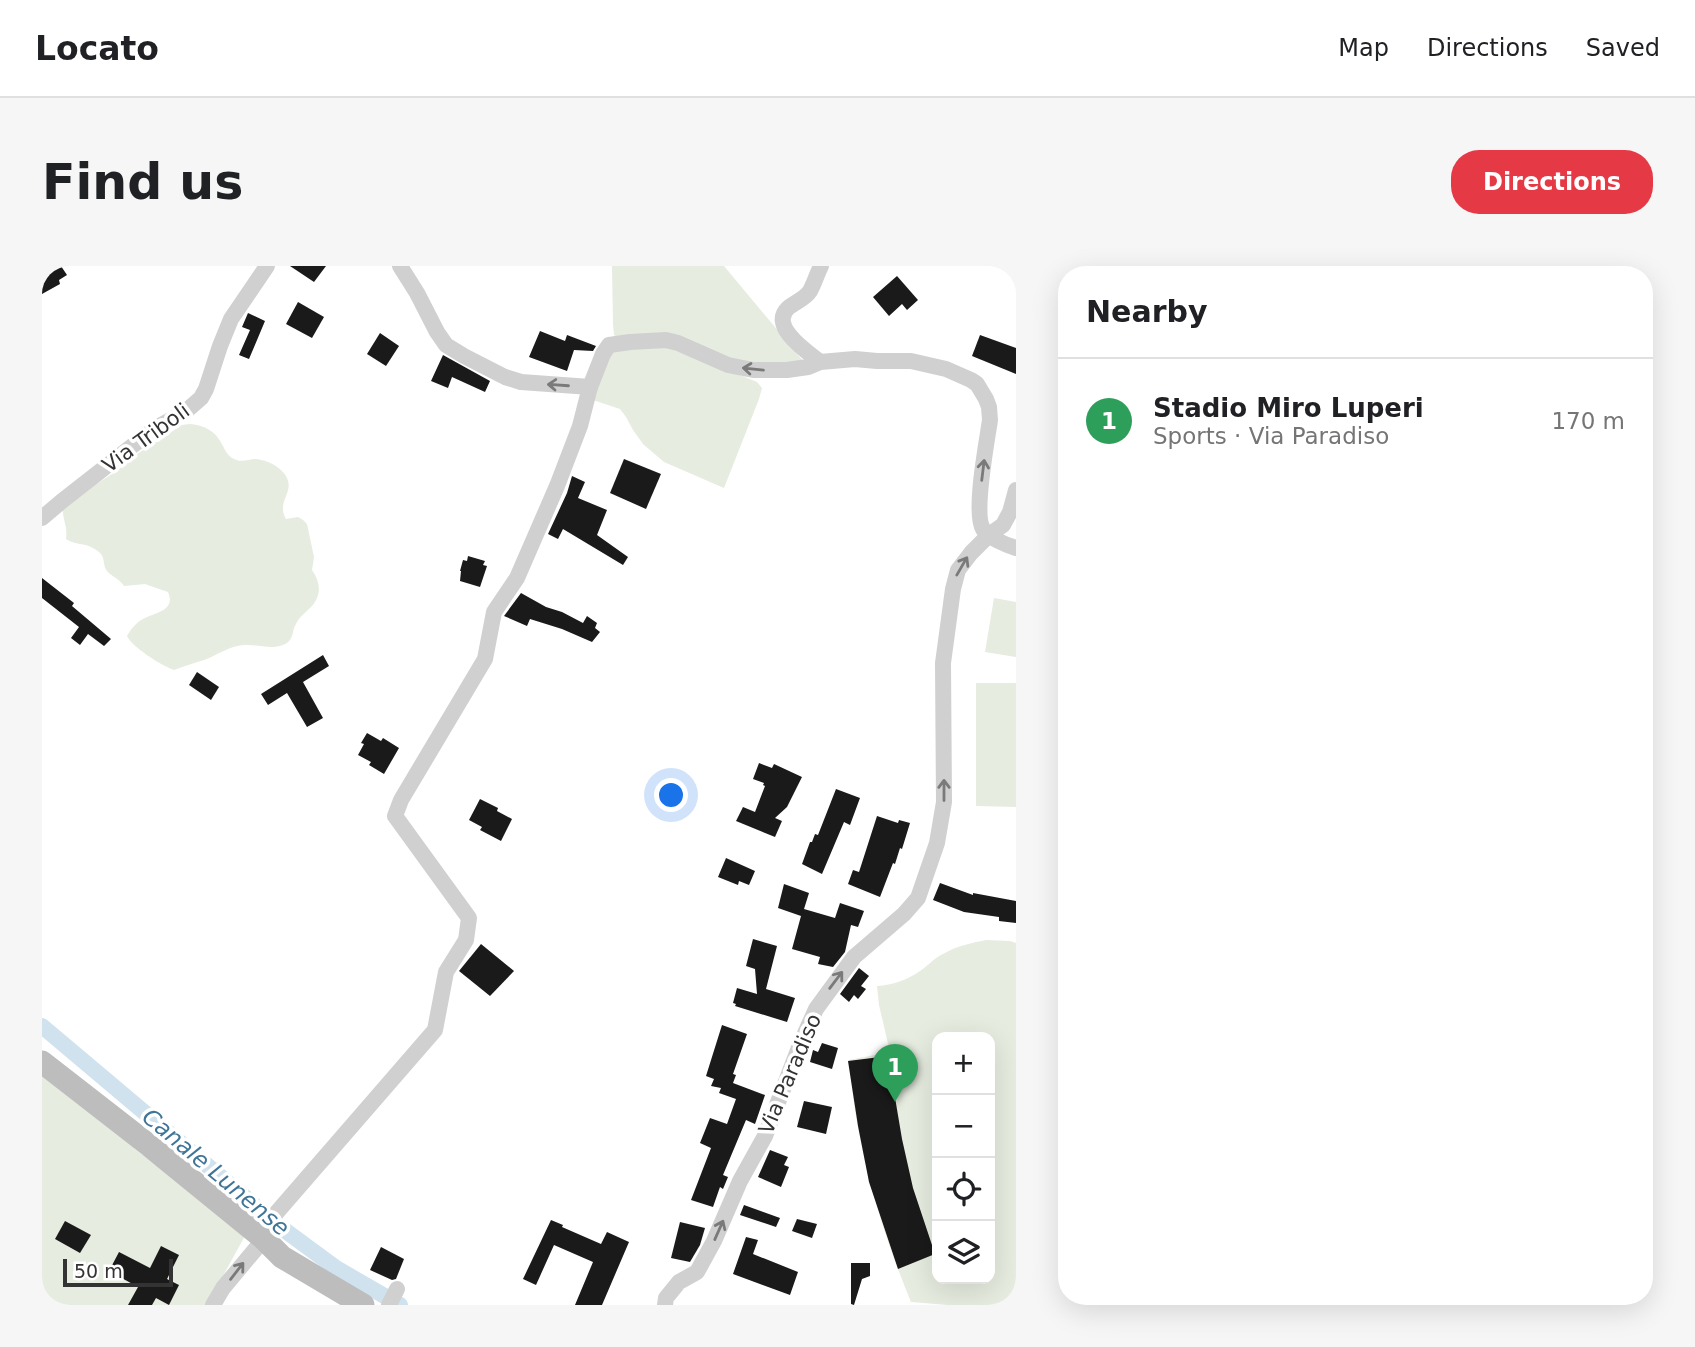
<!DOCTYPE html>
<html lang="en">
<head>
<meta charset="utf-8">
<style>
	:root { --surface:#fff; --page:#f6f6f6; --text:#202124; --muted:#757577; --line:#e0e0e0; --accent:#e63946 }
	body { margin:0; font-family:"DejaVu Sans",sans-serif; background:var(--page); color:var(--text) }
	.controls { position:absolute; right:21px; bottom:21px; display:grid; overflow:hidden; border-radius:14px; box-shadow:0 7px 28px #0002 }
	.controls button { width:63px; height:63px; display:grid; place-items:center; padding:0; border:0; border-bottom:2px solid var(--line); background:var(--surface); color:var(--text); font:35px sans-serif }
	.scale { position:absolute; left:21px; bottom:18px; width:110px; box-sizing:border-box; padding-left:7px; border:4px solid #333; border-top:0; font-size:19px; line-height:24px; white-space:nowrap; color:#333; -webkit-text-stroke:5px #fff; paint-order:stroke }
	.you { position:absolute; left:630px; top:530px; width:24px; height:24px; margin:-18px; border:5px solid #fff; border-radius:50%; background:#1a73e8; box-shadow:0 0 0 10px #1a73e833 }
	.badge { display:grid; place-items:center; width:46px; height:46px; border-radius:50%; background:var(--accent); color:#fff; font-size:23px; font-weight:700 }
	.pin { position:absolute; translate:-50% -58px; filter:drop-shadow(0 2px 4px #0008) }
	.pin::after { content:''; position:absolute; top:37px; width:24px; height:21px; background:inherit; clip-path:polygon(0 0,100% 0,50% 100%) }
	.list { margin:0; padding:0; list-style:none }
	h2 { display:flex; justify-content:space-between; align-items:center; height:91px; margin:0; padding:0 28px; font-size:30px }
	h2 small { font-size:23px; font-weight:400; color:var(--muted) }
	.list li { display:grid; grid-template-columns:46px 1fr auto; gap:21px; align-items:center; box-sizing:border-box; height:126px; padding:0 28px; border-top:2px solid var(--line) }
	.list b { display:block; font-size:26px; white-space:nowrap }
	.list p { margin:0; font-size:23px; white-space:nowrap; color:var(--muted) }
	.list em { font-size:23px; font-style:normal; color:var(--muted) }
	.icon { flex:none; width:38px; height:38px; fill:none; stroke:currentColor; stroke-width:2; stroke-linecap:round; stroke-linejoin:round }
	.map { position:relative; flex:none; width:974px; height:1039px; overflow:hidden; border-radius:28px }
	header { display:flex; align-items:center; gap:42px; box-sizing:border-box; height:98px; padding:0 35px; background:var(--surface); border-bottom:2px solid var(--line) }
	header strong { font-size:33px }
	nav { display:flex; gap:38px; margin-inline-start:auto; font-size:24px }
	.intro { display:flex; align-items:center; justify-content:space-between; box-sizing:border-box; height:168px; padding:0 42px }
	h1 { margin:0; font-size:49px }
	.button { padding:18px 32px; border-radius:28px; background:var(--accent); color:#fff; font-size:24px; font-weight:700 }
	main { display:flex; gap:42px; padding:0 42px }
	aside { flex:1; background:var(--surface); border-radius:28px; box-shadow:0 7px 28px #0002 }
	.map>svg:first-child { display:block }
	.green { fill:#e6ecdf; fill-rule:evenodd }
	.lines { fill:none; stroke-linecap:round; stroke-linejoin:round }
	.canal { stroke:#cfe2ee; stroke-width:16 }
	.building { fill:#1a1a1a }
	.street { stroke:#d0d0d0; stroke-width:16 }
	.secondary { stroke:#bdbdbd; stroke-width:23 }
	.oneway { stroke:#7a7a7a }
	.labels { text-anchor:middle; dominant-baseline:central; stroke-width:7; stroke-linejoin:round; paint-order:stroke }
	.street-label { font-size:21px; fill:#333; stroke:#fff }
	.water-label { font-size:23px; font-style:italic; fill:#3f7597; stroke:#fff }
</style>
</head>
<body>
<header>
<strong>Locato</strong>
<nav><a>Map</a><a>Directions</a><a>Saved</a></nav>
</header>
<div class="intro"><h1>Find us</h1><a class="button">Directions</a></div>
<main>
<div class="map">
<svg width="974" height="1039" viewBox="0 0 974 1039">
	<rect width="100%" height="100%" fill="#fff"/>
	<g class="green">
		<path d="M570,0H682L762,96L723,100L577,72L572,69L571,58Z"/>
		<path d="M627,80L715,116L720,122L717,133L682,222L622,196L601,178L591,164L584,151L578,143L551,134L567,87L572,85Z"/>
		<path d="M148,158C159,159 170,163 176,172C182,179 183,189 192,193C200,197 206,193 214,193C225,194 240,201 245,212C252,227 234,236 244,253L256,251L261,254L265,258L272,291L270,304C279,317 280,330 268,342C263,347 257,351 254,358C250,364 252,372 245,377C233,385 216,378 203,379C188,379 176,389 162,394C152,397 142,400 132,404C120,400 90,381 85,370C89,363 94,357 101,353C114,346 134,345 126,326L103,318L82,320C77,312 70,311 65,305C59,296 66,290 51,282C43,277 33,279 24,273C26,259 20,254 21,241L38,228L75,205L92,190L140,159Z"/>
		<path d="M952,332L974,336V391L943,386Z"/>
		<path d="M934,417H974V541L934,540Z"/>
		<path d="M944,674L968,675L974,677V1039H906L869,1036C837,958 814,879 807,794L848,786L837,739L835,720C851,719 865,714 878,705C886,700 892,692 901,688C915,680 929,677 944,674ZM895,771H948V1013H895Z"/>
		<path d="M0,801L92,877V882L112,898L118,897L204,968L165,1039H0Z"/>
	</g>
	<g class="lines">
		<path class="canal" d="M0,760L237,960L294,1002L358,1039"/>
	</g>
	<g class="building">
		<path d="M0,0H19L25,9L17,14L18,18L0,28Z"/>
		<path d="M248,0H284L272,16Z"/>
		<path d="M855,10L876,34L865,44L860,38L847,50L831,31Z"/>
		<path d="M256,36L282,51L270,72L244,58Z"/>
		<path d="M206,47L223,55L207,93L197,89L208,64L200,61Z"/>
		<path d="M498,65L523,75L525,69L554,80L551,85L532,84L525,105L487,91Z"/>
		<path d="M338,67L357,80L344,100L325,88Z"/>
		<path d="M938,69L974,82V108L930,90Z"/>
		<path d="M401,89L448,115L443,126L410,111L406,122L389,115Z"/>
		<path d="M582,193L619,208L604,243L568,227Z"/>
		<path d="M530,210L543,216L536,232L565,244L555,269L586,291L581,299L521,263L516,273L506,268L525,227Z"/>
		<path d="M426,290L443,295L441,299L445,300L438,321L418,315L419,305H418L421,294L425,295Z"/>
		<path d="M0,312L32,337L30,340L69,373L62,380L46,368L38,379L29,372L37,361L0,332Z"/>
		<path d="M479,327L504,341L520,346L541,357L545,350L555,357L553,362L558,366L550,376L520,363L488,353L485,360L462,350Z"/>
		<path d="M281,389L287,400L261,416L281,452L265,461L245,427L226,439L219,428Z"/>
		<path d="M155,406L177,421L169,434L147,419Z"/>
		<path d="M325,467L339,475L341,472L357,482L342,508L327,499L329,496L316,489L322,478L319,477Z"/>
		<path d="M717,497L730,502L732,498L760,511L745,541L733,552L740,555L733,571L694,555L701,541L713,546L723,520L721,519L722,517L711,513Z"/>
		<path d="M794,523L818,532L808,559L802,556L780,608L760,598L768,576H770L773,568L776,569Z"/>
		<path d="M438,533L456,542L455,545L470,553L459,575L438,564L440,561L427,554Z"/>
		<path d="M835,550L856,557L857,554L868,557L860,583L858,582L853,598L851,597L838,631L806,618L811,604L817,606Z"/>
		<path d="M684,592L713,605L707,619L697,615L696,619L676,611Z"/>
		<path d="M898,617L931,629V627L974,635V657L957,655V651L922,646L891,634Z"/>
		<path d="M742,618L767,627L762,643L793,652L798,637L822,645L816,661L809,659L803,686L791,701L776,698L778,691L750,683L759,650L736,642Z"/>
		<path d="M711,673L735,680L724,723L753,732L745,756L693,740L694,738L691,737L695,722L715,728L713,703L704,700Z"/>
		<path d="M439,678L472,705L448,730L417,705Z"/>
		<path d="M817,702L827,710L819,720L824,723L816,733L812,729L807,736L798,728Z"/>
		<path d="M680,759L705,768L691,808L694,809L691,817L723,829L713,858L704,854L681,909L686,911L681,923L678,921L671,941L649,934L669,882L658,877L668,852L685,858L694,833L677,827L679,822L669,820L672,813L664,810Z"/>
		<path d="M780,777L796,782L790,803L768,796L771,784L776,786Z"/>
		<path d="M846,790L860,873L871,922L893,988L856,1003L827,916L816,860L806,795Z"/>
		<path d="M762,835L790,841L784,868L755,861Z"/>
		<path d="M728,884L746,891L742,899L747,901L739,921L716,911Z"/>
		<path d="M702,939L738,952L734,961L698,949Z"/>
		<path d="M755,953L775,958L770,972L750,965Z"/>
		<path d="M509,954L521,959L520,961L559,978L565,966L587,976L560,1039H533L551,996L512,979L494,1019L481,1013Z"/>
		<path d="M23,955L49,969L38,987L13,973Z"/>
		<path d="M638,956L663,962L658,979L648,996L629,992Z"/>
		<path d="M704,971L716,974L711,988L756,1006L748,1029L691,1008Z"/>
		<path d="M119,980L137,989L125,1013L137,1019L127,1039L114,1032L110,1039H86L96,1021L67,1005L77,986L108,1002Z"/>
		<path d="M339,981L362,993L354,1013L350,1014L328,1004Z"/>
		<path d="M809,997H828V1010L820,1013L812,1039L809,1038Z"/>
	</g>
	<g class="lines">
		<g class="street">
			<path d="M358,0L375,27L395,66L404,79L422,90L463,111L479,116L548,121L561,88L567,79L588,76L624,74L636,77L686,99L711,104H745L766,101L778,96L813,93L835,95H869L904,103L929,114L935,118L944,133L947,141L948,154C945,175 931,247 941,263C947,272 964,279 974,282"/>
			<path d="M778,96C764,85 727,60 746,42C753,36 763,33 768,25C772,18 775,8 779,0"/>
			<path d="M0,252L20,235L112,163L143,146L159,132L164,123L178,80L189,53L225,0"/>
			<path d="M216,968L393,764L404,706L424,674L427,652L353,550L359,534L443,393L452,346L475,312L515,220L538,160L548,121"/>
			<path d="M171,1039L181,1022L222,973"/>
			<path d="M347,1039L355,1023"/>
			<path d="M623,1039L624,1032L637,1016L655,1006L672,975L698,915L723,870L760,774L774,743L812,691L862,648L876,632L895,577L902,536L901,397L911,323L916,304L929,287L947,269L961,259L968,246L974,224"/>
		</g>
		<path class="secondary" d="M0,796L108,880L222,973L240,991L321,1039"/>
	</g>
	<defs><path id="oneway-shaft" d="M-6 0H5M1.5-3L5.5 0L1.5 3" fill="none" stroke-width="1.6" stroke-linecap="round" stroke-linejoin="round" transform="scale(1.75)"/></defs>
	<g class="oneway">
		<use href="#oneway-shaft" transform="translate(711 103) rotate(-174)"/>
		<use href="#oneway-shaft" transform="translate(516 119) rotate(-176)"/>
		<use href="#oneway-shaft" transform="translate(941 204) rotate(-83)"/>
		<use href="#oneway-shaft" transform="translate(920 300) rotate(-60)"/>
		<use href="#oneway-shaft" transform="translate(902 524) rotate(-90)"/>
		<use href="#oneway-shaft" transform="translate(794 714) rotate(-53)"/>
		<use href="#oneway-shaft" transform="translate(677 964) rotate(-66)"/>
		<use href="#oneway-shaft" transform="translate(195 1005) rotate(-52)"/>
	</g>
	<g class="labels">
		<g class="street-label">
			<text transform="translate(104 172) rotate(-36)">Via Triboli</text>
			<text transform="translate(748 808) rotate(-67)">Via Paradiso</text>
		</g>
		<g class="water-label">
			<text transform="translate(174 906) rotate(40)">Canale Lunense</text>
		</g>
	</g>
</svg>
<div class="controls">
<button>+</button>
<button>−</button>
<button><svg class="icon" aria-label="locate" viewBox="0 0 24 24"><circle cx="12" cy="12" r="6"/><path d="M12 2v4M12 18v4M2 12h4M18 12h4"/></svg></button>
<button><svg class="icon" aria-label="layers" viewBox="0 0 24 24"><path d="M12 4l9 5-9 5-9-5zM3 14l9 5 9-5"/></svg></button>
</div>
<div class="scale">50 m</div>
<div class="you"></div>
<div class="pin badge" style="left:853px;top:836px;background:#2e9e5b">1</div>
</div>
<aside>
<h2>Nearby<small></small></h2>
<ul class="list">
<li><span class="badge" style="background:#2e9e5b">1</span><div><b>Stadio Miro Luperi</b><p>Sports · Via Paradiso</p></div><em>170 m</em></li>
</ul>
</aside>
</main>
</body>
</html>
